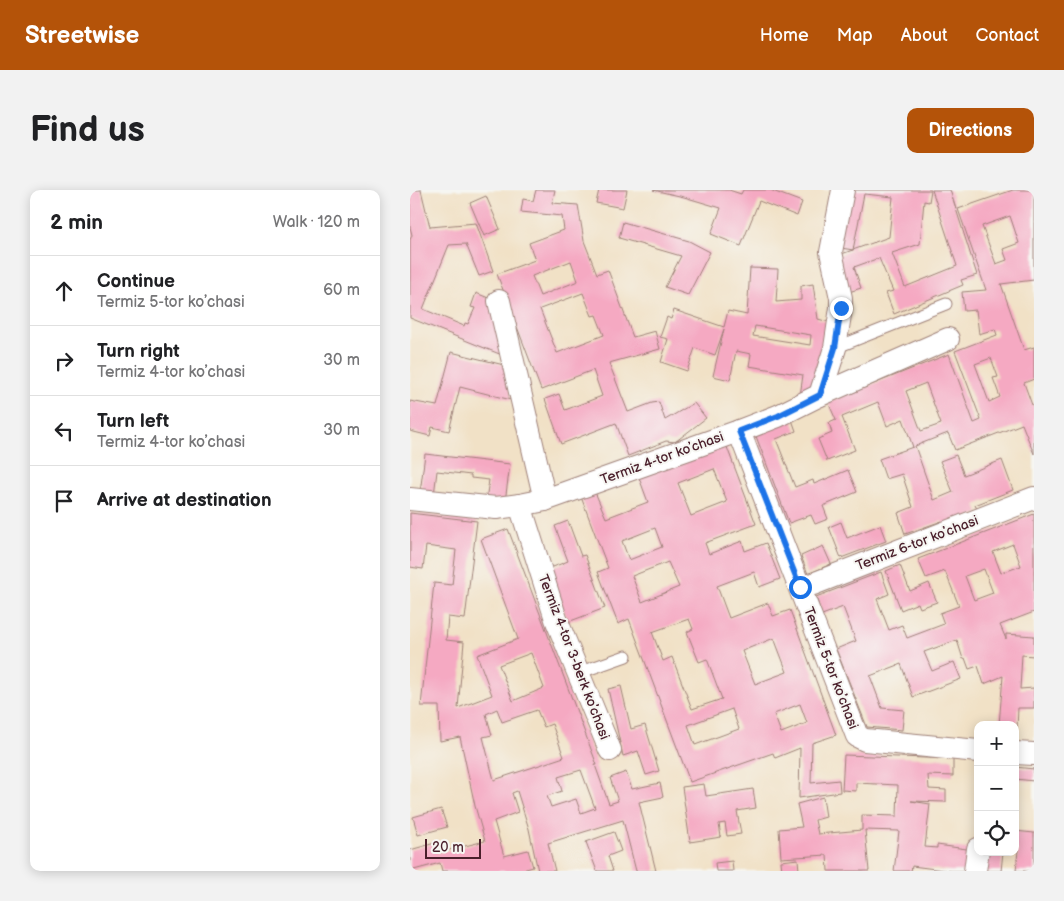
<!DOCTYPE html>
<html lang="en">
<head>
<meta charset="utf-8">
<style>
	:root { --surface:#fff; --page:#f2f2f2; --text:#202124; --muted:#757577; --line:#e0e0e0; --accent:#b45309 }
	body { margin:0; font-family:"Balsamiq Sans",sans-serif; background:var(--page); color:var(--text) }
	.controls { position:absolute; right:15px; bottom:15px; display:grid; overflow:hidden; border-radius:10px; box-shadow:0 2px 12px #0003 }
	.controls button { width:45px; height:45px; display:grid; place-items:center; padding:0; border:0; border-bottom:1px solid var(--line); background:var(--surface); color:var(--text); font:25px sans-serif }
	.scale { position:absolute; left:15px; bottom:12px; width:56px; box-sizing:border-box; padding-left:5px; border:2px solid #4a1f2b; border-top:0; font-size:14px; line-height:18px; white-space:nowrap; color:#4a1f2b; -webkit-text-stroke:4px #f6f6f2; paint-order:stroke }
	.stop { position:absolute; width:15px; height:15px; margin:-11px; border:4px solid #1a73e8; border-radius:50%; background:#fff }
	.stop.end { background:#1a73e8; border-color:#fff; box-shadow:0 1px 5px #0008 }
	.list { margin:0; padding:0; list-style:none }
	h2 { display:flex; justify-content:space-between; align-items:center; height:65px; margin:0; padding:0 20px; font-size:21px }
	h2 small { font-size:16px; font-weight:400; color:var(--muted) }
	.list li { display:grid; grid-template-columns:32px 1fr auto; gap:15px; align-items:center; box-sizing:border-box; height:70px; padding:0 20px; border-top:1px solid var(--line) }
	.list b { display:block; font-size:19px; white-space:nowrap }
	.list p { margin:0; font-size:16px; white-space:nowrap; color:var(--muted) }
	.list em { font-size:16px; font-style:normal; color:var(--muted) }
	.icon { flex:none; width:28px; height:28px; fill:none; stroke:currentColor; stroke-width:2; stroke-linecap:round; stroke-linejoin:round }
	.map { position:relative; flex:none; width:624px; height:681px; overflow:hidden; border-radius:10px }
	header { display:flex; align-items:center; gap:30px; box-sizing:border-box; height:70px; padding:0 25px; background:var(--accent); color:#fff }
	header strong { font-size:24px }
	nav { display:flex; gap:28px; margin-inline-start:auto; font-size:18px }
	.intro { display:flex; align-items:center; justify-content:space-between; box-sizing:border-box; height:120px; padding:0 30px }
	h1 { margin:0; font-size:35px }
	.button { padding:12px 22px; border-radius:10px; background:var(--accent); color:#fff; font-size:18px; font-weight:700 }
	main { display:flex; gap:30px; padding:0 30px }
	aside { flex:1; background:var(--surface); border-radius:10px; box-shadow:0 2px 12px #0003 }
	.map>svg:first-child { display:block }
	.building { fill:#f5a9c2; fill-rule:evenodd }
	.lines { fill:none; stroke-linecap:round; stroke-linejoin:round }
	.service-casing { stroke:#9e8078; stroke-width:13 }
	.minor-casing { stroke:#9e8078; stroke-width:24 }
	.service { stroke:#fff; stroke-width:11 }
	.minor { stroke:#fff; stroke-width:22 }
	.route { stroke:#1a73e8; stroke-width:6 }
	.labels { text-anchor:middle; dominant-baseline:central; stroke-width:4; stroke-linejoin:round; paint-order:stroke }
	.street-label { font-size:14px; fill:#4a1f2b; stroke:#f6f6f2 }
</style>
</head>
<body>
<header>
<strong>Streetwise</strong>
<nav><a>Home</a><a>Map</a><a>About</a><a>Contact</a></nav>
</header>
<div class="intro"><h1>Find us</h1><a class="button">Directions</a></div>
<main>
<aside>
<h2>2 min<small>Walk · 120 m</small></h2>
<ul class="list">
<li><svg class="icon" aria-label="ahead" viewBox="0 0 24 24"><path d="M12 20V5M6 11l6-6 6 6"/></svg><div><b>Continue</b><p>Termiz 5-tor koʼchasi</p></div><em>60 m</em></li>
<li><svg class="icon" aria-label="right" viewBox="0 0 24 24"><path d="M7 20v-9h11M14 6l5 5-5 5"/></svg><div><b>Turn right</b><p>Termiz 4-tor koʼchasi</p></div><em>30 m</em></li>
<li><svg class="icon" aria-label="left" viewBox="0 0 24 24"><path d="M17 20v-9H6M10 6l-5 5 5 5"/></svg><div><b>Turn left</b><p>Termiz 4-tor koʼchasi</p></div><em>30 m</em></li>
<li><svg class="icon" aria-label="arrive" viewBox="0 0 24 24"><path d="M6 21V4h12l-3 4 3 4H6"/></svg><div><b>Arrive at destination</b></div></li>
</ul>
</aside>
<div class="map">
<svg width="624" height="681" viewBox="0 0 624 681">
	<rect width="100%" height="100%" fill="#f6f6f2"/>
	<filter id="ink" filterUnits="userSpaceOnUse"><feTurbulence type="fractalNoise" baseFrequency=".02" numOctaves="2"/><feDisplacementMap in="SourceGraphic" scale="10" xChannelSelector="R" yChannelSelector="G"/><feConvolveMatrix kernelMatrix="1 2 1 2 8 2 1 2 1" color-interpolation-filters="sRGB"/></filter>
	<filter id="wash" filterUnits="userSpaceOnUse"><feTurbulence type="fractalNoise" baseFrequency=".0096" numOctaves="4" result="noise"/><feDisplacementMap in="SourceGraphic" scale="20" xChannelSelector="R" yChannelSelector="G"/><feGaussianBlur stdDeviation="1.12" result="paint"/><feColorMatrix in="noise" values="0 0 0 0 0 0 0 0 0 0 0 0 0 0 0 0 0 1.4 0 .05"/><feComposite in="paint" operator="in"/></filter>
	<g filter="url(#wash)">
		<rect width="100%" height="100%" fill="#f1e1c6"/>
		<g id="blocks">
			<g class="building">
				<path d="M0,0H11L20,37L66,33L83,81L69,86L56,54L39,55L13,119L54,136L55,133L58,134L65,118L61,117L66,103L81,109L97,167L0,128V50L2,45L0,37Z"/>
				<path d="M126,0H145L142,13L168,15L174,51L187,84L198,80L223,147L245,141L250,159L199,173L218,222L242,213L249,212L255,230L284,213L296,228L265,252L256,251L218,266L206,233L151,254L135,209L149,204L155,220L192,206L183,180L131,200L87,84L125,70L119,53L154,40L152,26L111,22L113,9L123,11ZM161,71L168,91L130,106L122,86ZM173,103L182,126L186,125L194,145L147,163L130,119Z"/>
				<path d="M189,0H217L213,18L186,13Z"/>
				<path d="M243,0H319L331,4L333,0H360L392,12L387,26L349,11L331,56L301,44L311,18L274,7Z"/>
				<path d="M436,0H521L519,12L514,11L510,54L482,63L495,97L547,76L522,0H540L567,85L551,90L553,95L484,124L476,103L483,101L469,68L444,77L451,98L439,102L426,66L479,47L483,7L454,4L443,60L425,57Z"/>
				<path d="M603,0H624V90L591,94L614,160L624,157V189L614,193L622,215H624V264L612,234L545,260L538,243L505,256L524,310L543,302L530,271L546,265L554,285L592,270L603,300L565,315L569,323L534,336L532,331L495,344L488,323L503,317L492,284L476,289L469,269L503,257L493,229L477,236L468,212L432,227L445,260L417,271L408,249L422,243L419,233L426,230L418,212L539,164L564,233L571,230L545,161L587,145L585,139L569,144L566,120L554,121L552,102L576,100L548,19ZM600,26L609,53L593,59L597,70L586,74L572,36ZM581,168L588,187L583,188L590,207L579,212L565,174ZM516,193L531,234L511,241L496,201Z"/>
				<path d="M76,6L90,39L74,46L60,13Z"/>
				<path d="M213,32L279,51L300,62L278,105L255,97L271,66L209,48Z"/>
				<path d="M340,78L368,79L366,112L391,110V96L403,94L408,129L419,132L408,202L390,206L393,185L339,176L341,164L326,161L320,190L303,186L314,139L305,165L285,158L277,181L251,172L258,149L250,147L257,127L261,129L264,120L314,137L318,121L337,125ZM345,136L401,145L400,155L343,146Z"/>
				<path d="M41,162L98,176L101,210L50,197L39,241L22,237L20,246L0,241V211L27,216Z"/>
				<path d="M381,227L386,241L366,249L385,297L403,290L404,294L438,280L447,302L413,316L418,329L405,334L401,325L379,333L344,241Z"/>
				<path d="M315,252L346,334L295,353L299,364L332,351L335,361L356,353L370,389L349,397L344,382L307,396L319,428L358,413L363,426L380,420L426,545L402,553L401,593L429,590L430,602L389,608L390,558L365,568L363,563L280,592L219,429L208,434L188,382L198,378L171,307L185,302L196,328L238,312L228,285ZM304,279L317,312L281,326L268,293ZM245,338L252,357L219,370L212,351ZM258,372L269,397L232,412L222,386ZM279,429L283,439L277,442L289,472L297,469L312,509L282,519L262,467L253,471L242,442ZM364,448L377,482L345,494L332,461ZM390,514L397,533L371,543L364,524ZM322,519L329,539L285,555L278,535Z"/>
				<path d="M15,264L100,274L95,312L76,310L79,290L61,288V285L27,281L24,305L10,303Z"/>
				<path d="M0,323L67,331L55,429L38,427L36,450L54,452L48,518L82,505L67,465L108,449L71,349L98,339L187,575H185L199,614L208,611L200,588L216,582L222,599L250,593L253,607L229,612L246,681H226L213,630L138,653L145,681H128L119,639L107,601L102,603L108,622L84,631L94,666L118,660L123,677L109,681H32L30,673L0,681V660L25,653L27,663L75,651L65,616L50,547L30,551L29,516H11L24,393L42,395L46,360L16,356L13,379L0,377ZM121,463L134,498L103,511L89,475ZM87,519L92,532L127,520L134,537L142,534L154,567L84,590L73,547L82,545L76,524ZM171,580L185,618L171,623L166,609L141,617L137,606L152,601L148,587Z"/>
				<path d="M624,324V422L590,435L596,449V444L624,446V466L612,465L610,499L624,498V518H608L607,539H605V535H589L593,486L574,494L568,476L559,479L555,468L553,469L547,450L514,462L522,481L544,472L551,489L503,507L491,474L460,486L472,518L494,520L492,540L457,537L426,459L446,451L433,417L412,425L406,407L471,382L479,404L467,409L479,440L492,435L497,448L534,434L530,423L549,416L535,381L516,388L508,369ZM603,354L611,376L591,383L583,362ZM574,379L583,403L564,410L555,386Z"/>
				<path d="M158,331L171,366L175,365L195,418L158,432L138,379L158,371L145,336Z"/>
				<path d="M431,332L437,348L470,335L476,351L431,368L419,337Z"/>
				<path d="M413,356L421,374L398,384L391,366Z"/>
				<path d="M490,375L500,401L519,393L527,412L510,418L508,413L491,420L476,381Z"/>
				<path d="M211,496L221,539L235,535L249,581L236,585L228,561L213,566L198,499Z"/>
				<path d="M434,565L543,569V586L518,585L519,599L536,600V612L501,611L520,614L515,657L527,658V655L564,660L561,681H541L502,676L501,681H484L489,641L455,640L459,681H418L417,665L371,668L369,639L392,637L387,614L413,607L416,627L405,630L408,644L452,640V625L487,626L488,595L446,593V601L432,600Z"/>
				<path d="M605,577L624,579V591L605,589Z"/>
				<path d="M294,594L296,606L343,599L346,618L327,621L331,644L317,646L315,633L309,634L311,647L280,652L272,597Z"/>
				<path d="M31,619L37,637L8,645L3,627Z"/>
				<path d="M605,641L624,643V681H606L608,660L605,659Z"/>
				<path d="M204,642L211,661L198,666L203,681H187L176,652Z"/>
				<path d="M574,662H593L591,681H572Z"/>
				<path d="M388,669L389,681H372L371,671Z"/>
				<path d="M322,671L323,681H306L305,673Z"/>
			</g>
		</g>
	</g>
	<g filter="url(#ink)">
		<use href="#blocks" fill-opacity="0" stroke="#9e8078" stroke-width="1"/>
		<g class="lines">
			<g class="service-casing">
				<g id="service">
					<path d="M425,158L536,114"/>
					<path d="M168,483L216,466"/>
				</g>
			</g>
			<g class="minor-casing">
				<g id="minor">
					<path d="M89,111L135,310"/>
					<path d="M410,205L538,149"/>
					<path d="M329,241L447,546L455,550L568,561"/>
					<path d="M0,309L86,318L110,315L135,310L329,241L368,226L410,205L425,158L431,118V108L421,62L433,0"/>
					<path d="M110,315L146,429L200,560"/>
					<path d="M390,397L403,394L624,308"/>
					<path d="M605,563L624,564"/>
					<path d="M565,681L568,659"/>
				</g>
			</g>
			<use href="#service" class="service"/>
			<use href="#minor" class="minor"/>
		</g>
	</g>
	<g class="lines" filter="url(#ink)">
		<path class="route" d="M390,397L329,241L368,226L410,205L425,158L431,118"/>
	</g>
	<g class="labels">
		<g class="street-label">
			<text transform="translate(252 268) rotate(-20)">Termiz 4-tor koʼchasi</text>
			<text transform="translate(507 353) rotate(-21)">Termiz 6-tor koʼchasi</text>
			<text transform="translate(164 467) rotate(69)">Termiz 4-tor 3-berk koʼchasi</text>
			<text transform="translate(421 478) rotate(69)">Termiz 5-tor koʼchasi</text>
		</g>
	</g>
</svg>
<div class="controls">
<button>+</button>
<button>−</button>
<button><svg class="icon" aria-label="locate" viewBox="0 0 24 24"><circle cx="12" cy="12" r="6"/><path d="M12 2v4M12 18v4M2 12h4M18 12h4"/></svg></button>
</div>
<div class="scale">20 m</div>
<div class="stop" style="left:390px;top:397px"></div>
<div class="stop end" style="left:431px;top:118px"></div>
</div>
</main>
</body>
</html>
